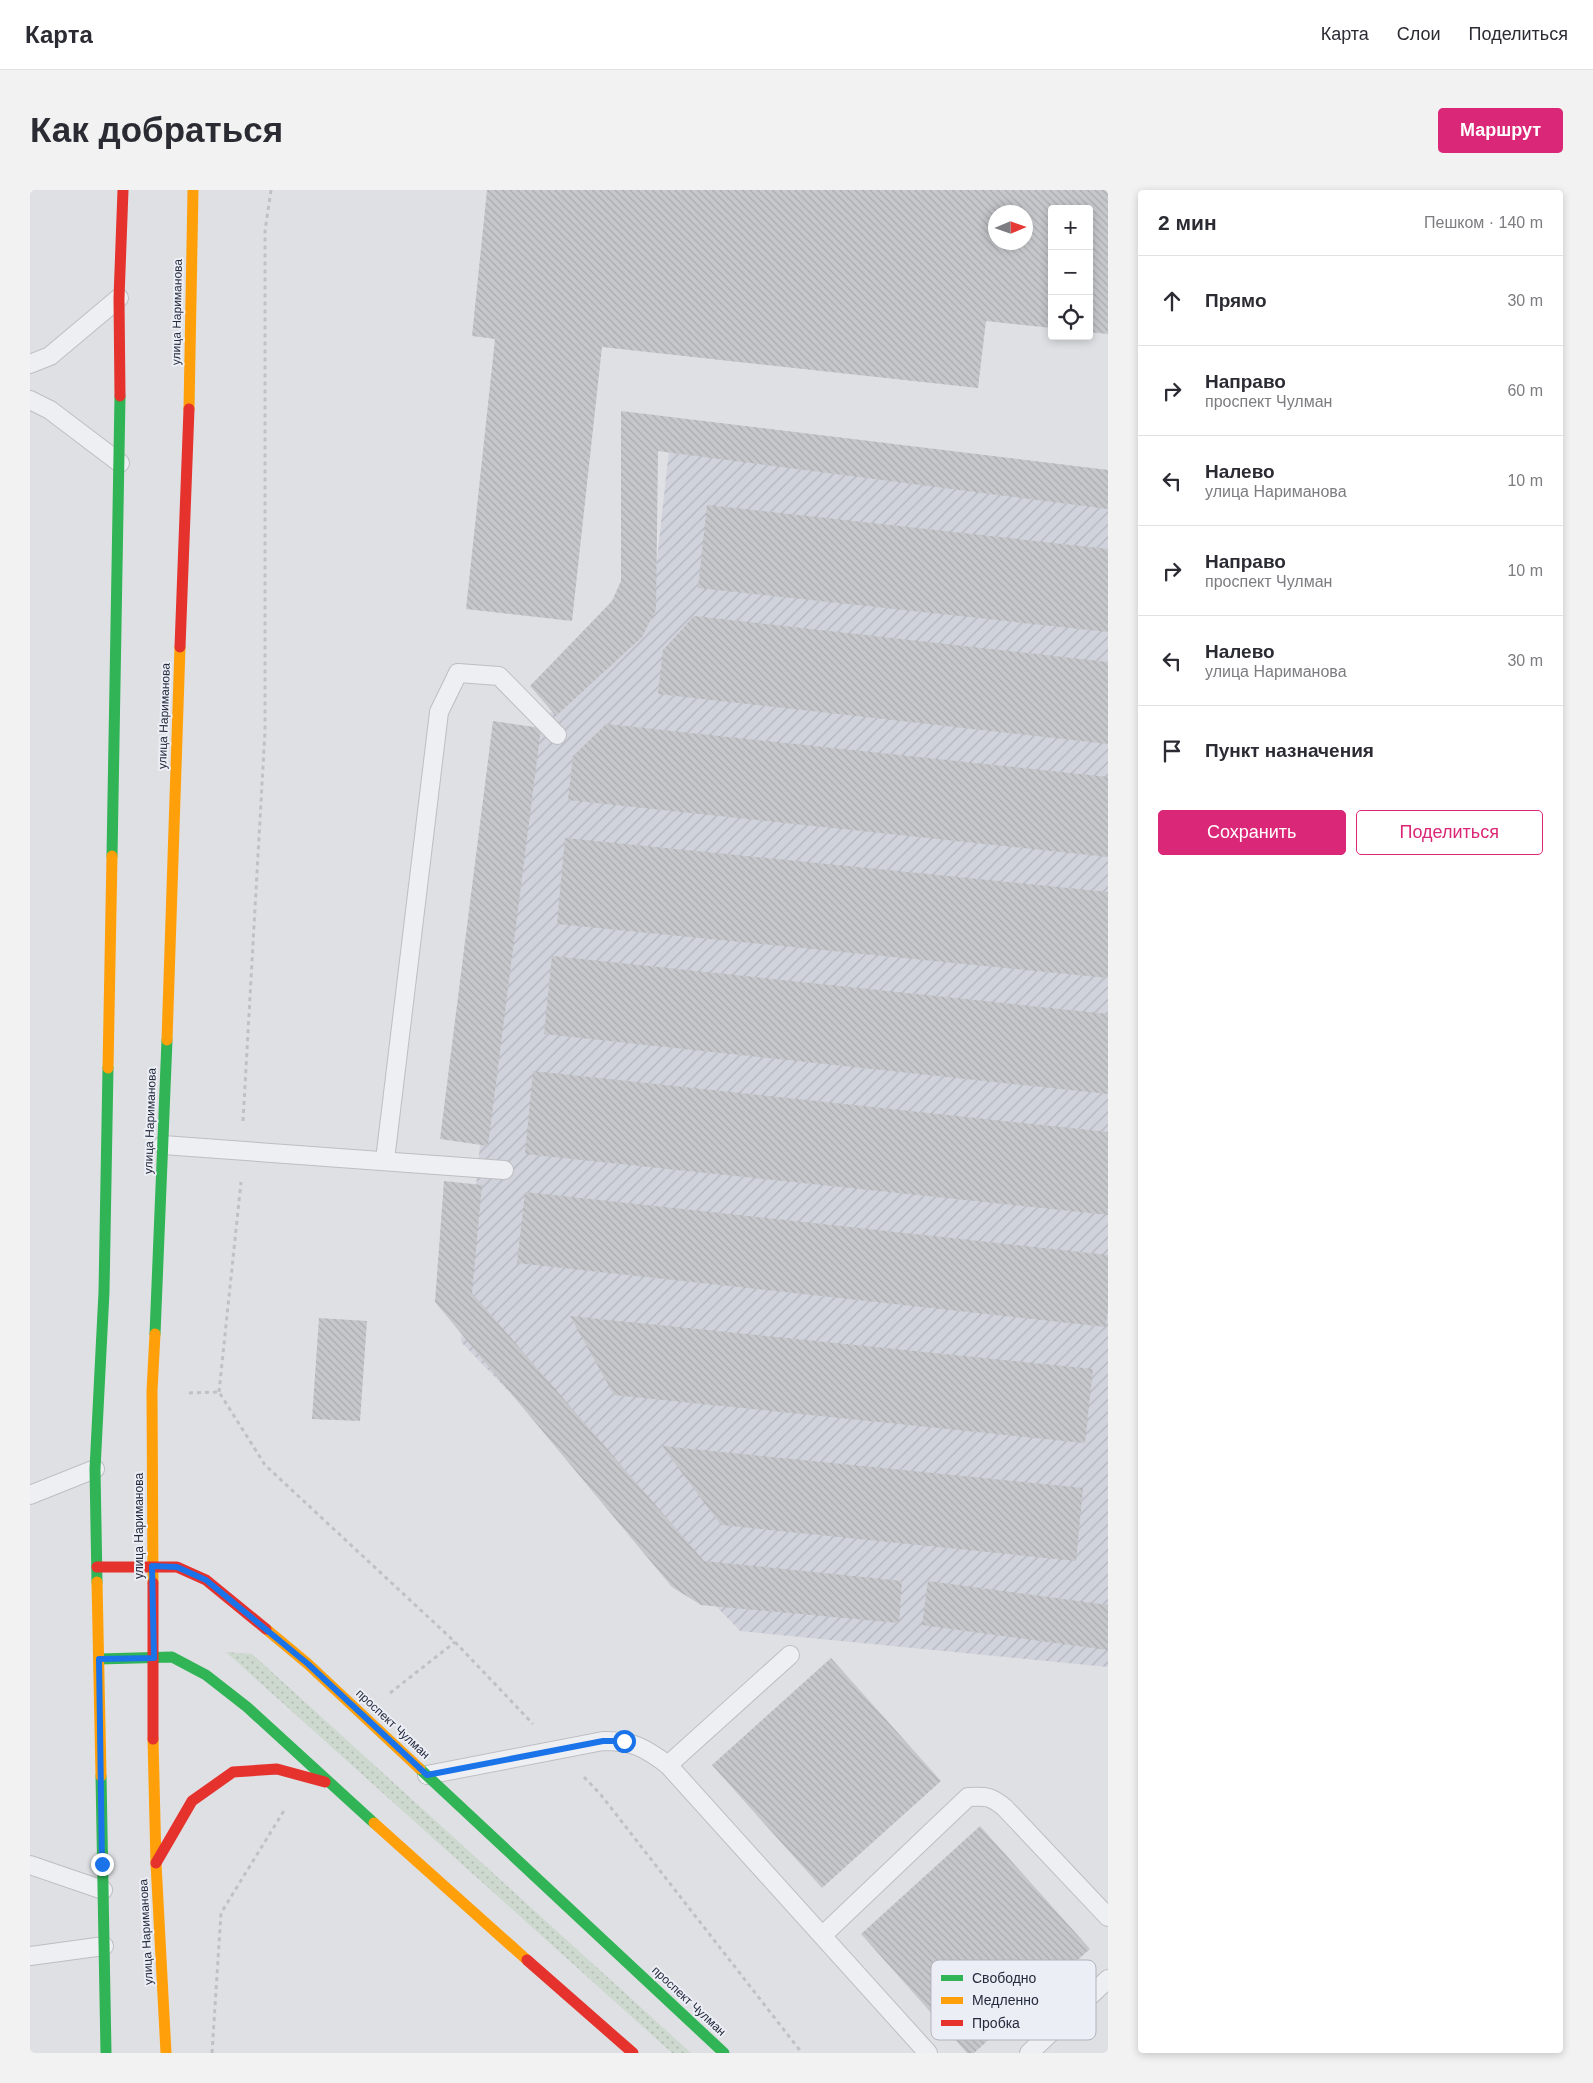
<!DOCTYPE html>
<html lang="ru">
<head>
<meta charset="utf-8">
<style>
	:root { --surface:#fff; --page:#f2f2f3; --text:#2b2b33; --muted:#7c7c81; --line:#e1e1e2; --accent:#db2777 }
	body { margin:0; font-family:Arial,sans-serif; background:var(--page); color:var(--text) }
	.controls { position:absolute; right:15px; top:15px; display:grid; overflow:hidden; border-radius:5px; box-shadow:0 2px 8px #0003 }
	.controls button { width:45px; height:45px; display:grid; place-items:center; padding:0; border:0; border-bottom:1px solid var(--line); background:var(--surface); color:var(--text); font:25px sans-serif }
	.compass { position:absolute; left:958px; top:15px; width:45px; height:45px; border-radius:50%; background:var(--surface); box-shadow:0 2px 8px #0003; rotate:88deg }
	.stop { position:absolute; width:15px; height:15px; margin:-11px; border:4px solid #1a73e8; border-radius:50%; background:#fff }
	.stop.end { background:#1a73e8; border-color:#fff; box-shadow:0 1px 5px #0008 }
	.list { margin:0; padding:0; list-style:none }
	h2 { display:flex; justify-content:space-between; align-items:center; height:65px; margin:0; padding:0 20px; font-size:21px }
	h2 small { font-size:16px; font-weight:400; color:var(--muted) }
	.list li { display:grid; grid-template-columns:32px 1fr auto; gap:15px; align-items:center; box-sizing:border-box; height:90px; padding:0 20px; border-top:1px solid var(--line) }
	.list b { display:block; font-size:19px; white-space:nowrap }
	.list p { margin:0; font-size:16px; white-space:nowrap; color:var(--muted) }
	.list em { font-size:16px; font-style:normal; color:var(--muted) }
	.actions { display:flex; gap:10px; padding:15px 20px }
	.actions a { flex:1; padding:11px 0; border:1px solid var(--accent); border-radius:5px; text-align:center; font-size:18px; color:var(--accent) }
	.actions .main { background:var(--accent); color:#fff }
	.icon { flex:none; width:28px; height:28px; fill:none; stroke:currentColor; stroke-width:2; stroke-linecap:round; stroke-linejoin:round }
	.map { position:relative; flex:none; width:1078px; height:1863px; overflow:hidden; border-radius:5px }
	header { display:flex; align-items:center; gap:30px; box-sizing:border-box; height:70px; padding:0 25px; background:var(--surface); border-bottom:1px solid var(--line) }
	header strong { font-size:24px }
	nav { display:flex; gap:28px; margin-inline-start:auto; font-size:18px }
	.intro { display:flex; align-items:center; justify-content:space-between; box-sizing:border-box; height:120px; padding:0 30px }
	h1 { margin:0; font-size:35px }
	.button { padding:12px 22px; border-radius:5px; background:var(--accent); color:#fff; font-size:18px; font-weight:700 }
	main { display:flex; gap:30px; padding:0 30px }
	aside { flex:1; background:var(--surface); border-radius:5px; box-shadow:0 2px 8px #0003 }
	.map>svg:first-child { display:block }
	.industrial { fill:url(#industrial-furrows) }
	.grass { fill:url(#grass-dots) }
	.building { fill:url(#building-back-hatch); fill-rule:evenodd }
	.lines { fill:none; stroke-linecap:round; stroke-linejoin:round }
	.lane-casing { stroke:#bdbec2; stroke-width:20 }
	.path { stroke:#c0c1c6; stroke-width:3; stroke-dasharray:4 4; stroke-linecap:butt }
	.lane { stroke:#eeeff2; stroke-width:18 }
	.fast { stroke:#30b455; stroke-width:11 }
	.slow { stroke:#ff9f0a; stroke-width:11 }
	.jam { stroke:#e5322d; stroke-width:11 }
	.route { stroke:#1a73e8; stroke-width:6 }
	.labels { text-anchor:middle; dominant-baseline:central; stroke-width:4; stroke-linejoin:round; paint-order:stroke }
	.street-label { font-size:12px; fill:#252b3e; stroke:#eceef5 }
	.key { fill:#eceef5; stroke:#b0b4be; stroke-width:1 }
	.key-label { font-size:14px; fill:#252b3e }
</style>
</head>
<body>
<header>
<strong>Карта</strong>
<nav><a>Карта</a><a>Слои</a><a>Поделиться</a></nav>
</header>
<div class="intro"><h1>Как добраться</h1><a class="button">Маршрут</a></div>
<main>
<div class="map">
<svg width="1078" height="1863" viewBox="0 0 1078 1863">
	<defs>
		<pattern id="industrial-furrows" width="10" height="10" patternUnits="userSpaceOnUse" patternTransform="scale(1.25)"><rect width="10" height="10" fill="#d0d3db"/><path d="M-1 1l2-2M0 10L10 0M9 11l2-2" fill="none" stroke="#b2b5bd"/></pattern>
		<pattern id="grass-dots" width="8" height="8" patternUnits="userSpaceOnUse" patternTransform="scale(1.25)"><rect width="8" height="8" fill="#cdd8cf"/><path d="M2 2h.1M6 6h.1" fill="none" stroke="#b0bab3" stroke-width="1.8" stroke-linecap="round"/></pattern>
		<pattern id="building-back-hatch" width="6" height="6" patternUnits="userSpaceOnUse" patternTransform="scale(1.25)"><rect width="6" height="6" fill="#c5c7cb"/><path d="M-1 5l2 2M0 0l6 6M5-1l2 2" fill="none" stroke="#a9abaf"/></pattern>
	</defs>
	<rect width="100%" height="100%" fill="#dfe0e4"/>
	<path class="industrial" d="M641,242L1078,299V1477L710,1441L431,1152L489,551L620,433Z"/>
	<path class="grass" d="M196,1462L222,1464L661,1863H642Z"/>
	<g class="building">
		<path d="M457,0H1078V144L1059,142V19H1022V138L956,131L948,198L572,157L542,431L436,419L465,149L442,146ZM966,22H996V52H966Z"/>
		<path d="M591,221L1078,280V319L628,261L626,420L612,447L526,526L500,496L582,411L591,391Z"/>
		<path d="M677,315L1078,359V442L668,398Z"/>
		<path d="M664,426L1078,472V554L628,504L633,460Z"/>
		<path d="M463,531L511,538L458,956L410,949Z"/>
		<path d="M576,534L1078,587V667L538,610L543,566Z"/>
		<path d="M535,648L1078,702V788L527,734Z"/>
		<path d="M522,766L1078,824V904L514,844Z"/>
		<path d="M503,881L1078,942V1025L495,964Z"/>
		<path d="M414,991L452,995L442,1103L674,1371L872,1391L869,1433L671,1415L642,1397L405,1112Z"/>
		<path d="M495,1002L1078,1065V1116L1076,1137L487,1073Z"/>
		<path d="M540,1126L1063,1179L1055,1253L584,1205Z"/>
		<path d="M289,1128L337,1131L330,1231L282,1229Z"/>
		<path d="M632,1256L1053,1298L1046,1371L691,1335Z"/>
		<path d="M898,1391L1078,1415V1460L892,1435Z"/>
		<path d="M801,1468L911,1591L792,1698L682,1575Z"/>
		<path d="M950,1636L1060,1759L944,1863H937L831,1744Z"/>
	</g>
	<g class="lines">
		<g class="lane-casing">
			<g id="lane">
				<path d="M0,174L20,166L89,108"/>
				<path d="M0,210L20,220L90,273"/>
				<path d="M133,955L474,980"/>
				<path d="M355,970L409,522L428,483L469,486L527,545"/>
				<path d="M0,1305L65,1279"/>
				<path d="M638,1575L760,1465"/>
				<path d="M397,1585L573,1551C603,1551 614,1557 638,1575L898,1863"/>
				<path d="M0,1675L73,1700"/>
				<path d="M793,1745L938,1607C956,1606 961,1606 975,1618L1078,1727"/>
				<path d="M0,1766L74,1756"/>
				<path d="M999,1863L1078,1789"/>
			</g>
		</g>
		<g class="path">
			<path d="M213,931L235,541V41L241,0"/>
			<path d="M189,1202L211,992"/>
			<path d="M159,1203L189,1202L235,1275L425,1452L503,1534"/>
			<path d="M360,1503L425,1452"/>
			<path d="M554,1587L571,1605L772,1863"/>
			<path d="M182,1863L191,1723L255,1619"/>
		</g>
		<use href="#lane" class="lane"/>
		<g class="fast">
			<path d="M82,666L90,206"/>
			<path d="M125,1144L137,850"/>
			<path d="M67,1392L65,1279L74,1102L78,878"/>
			<path d="M69,1469L142,1467L176,1485L217,1517L344,1633"/>
			<path d="M390,1579L694,1863"/>
			<path d="M71,1586L76,1863"/>
		</g>
		<g class="slow">
			<path d="M159,219L163,0"/>
			<path d="M137,850L150,457"/>
			<path d="M78,878L82,666"/>
			<path d="M67,1392L71,1586"/>
			<path d="M123,1393L122,1201L125,1144"/>
			<path d="M236,1439L278,1474L390,1579"/>
			<path d="M123,1549L126,1673L136,1863"/>
			<path d="M344,1633L497,1770"/>
		</g>
		<g class="jam">
			<path d="M90,206L89,108L93,0"/>
			<path d="M150,457L159,219"/>
			<path d="M67,1377H147L176,1390L236,1439"/>
			<path d="M123,1549V1393"/>
			<path d="M126,1673L162,1611L203,1582L247,1579L295,1592"/>
			<path d="M497,1770L603,1863"/>
		</g>
	</g>
	<g class="lines">
		<path class="route" d="M72,1674L69,1469L124,1468L122,1376L147,1377L176,1390L278,1474L397,1585L573,1551H594"/>
	</g>
	<g class="labels">
		<g class="street-label">
			<text transform="translate(147 122) rotate(-89)">улица Нариманова</text>
			<text transform="translate(134 526) rotate(-88)">улица Нариманова</text>
			<text transform="translate(120 931) rotate(-88)">улица Нариманова</text>
			<text transform="translate(109 1336) rotate(-90)">улица Нариманова</text>
			<text transform="translate(363 1534) rotate(43)">проспект Чулман</text>
			<text transform="translate(116 1742) rotate(-93)">улица Нариманова</text>
			<text transform="translate(659 1811) rotate(43)">проспект Чулман</text>
		</g>
	</g>
	<rect x="901" y="1770" width="165" height="80" rx="8" class="key"/>
	<rect x="911" y="1785" width="22" height="6" fill="#30b455"/>
	<rect x="911" y="1807" width="22" height="7" fill="#ff9f0a"/>
	<rect x="911" y="1830" width="22" height="6" fill="#e5322d"/>
	<g class="key-label">
		<text x="942" y="1793">Свободно</text>
		<text x="942" y="1815">Медленно</text>
		<text x="942" y="1838">Пробка</text>
	</g>
</svg>
<div class="controls">
<button>+</button>
<button>−</button>
<button><svg class="icon" aria-label="locate" viewBox="0 0 24 24"><circle cx="12" cy="12" r="6"/><path d="M12 2v4M12 18v4M2 12h4M18 12h4"/></svg></button>
</div>
<svg class="compass" viewBox="-18 -18 36 36"><path d="M0-13l5 13h-10z" fill="#e53935"/><path d="M0 13l5-13h-10z" fill="#7c7c81"/></svg>
<div class="stop" style="left:594px;top:1551px"></div>
<div class="stop end" style="left:72px;top:1674px"></div>
</div>
<aside>
<h2>2 мин<small>Пешком · 140 m</small></h2>
<ul class="list">
<li><svg class="icon" aria-label="ahead" viewBox="0 0 24 24"><path d="M12 20V5M6 11l6-6 6 6"/></svg><div><b>Прямо</b></div><em>30 m</em></li>
<li><svg class="icon" aria-label="right" viewBox="0 0 24 24"><path d="M7 20v-9h11M14 6l5 5-5 5"/></svg><div><b>Направо</b><p>проспект Чулман</p></div><em>60 m</em></li>
<li><svg class="icon" aria-label="left" viewBox="0 0 24 24"><path d="M17 20v-9H6M10 6l-5 5 5 5"/></svg><div><b>Налево</b><p>улица Нариманова</p></div><em>10 m</em></li>
<li><svg class="icon" aria-label="right" viewBox="0 0 24 24"><path d="M7 20v-9h11M14 6l5 5-5 5"/></svg><div><b>Направо</b><p>проспект Чулман</p></div><em>10 m</em></li>
<li><svg class="icon" aria-label="left" viewBox="0 0 24 24"><path d="M17 20v-9H6M10 6l-5 5 5 5"/></svg><div><b>Налево</b><p>улица Нариманова</p></div><em>30 m</em></li>
<li><svg class="icon" aria-label="arrive" viewBox="0 0 24 24"><path d="M6 21V4h12l-3 4 3 4H6"/></svg><div><b>Пункт назначения</b></div></li>
</ul>
<div class="actions"><a class="main">Сохранить</a><a>Поделиться</a></div>
</aside>
</main>
</body>
</html>
